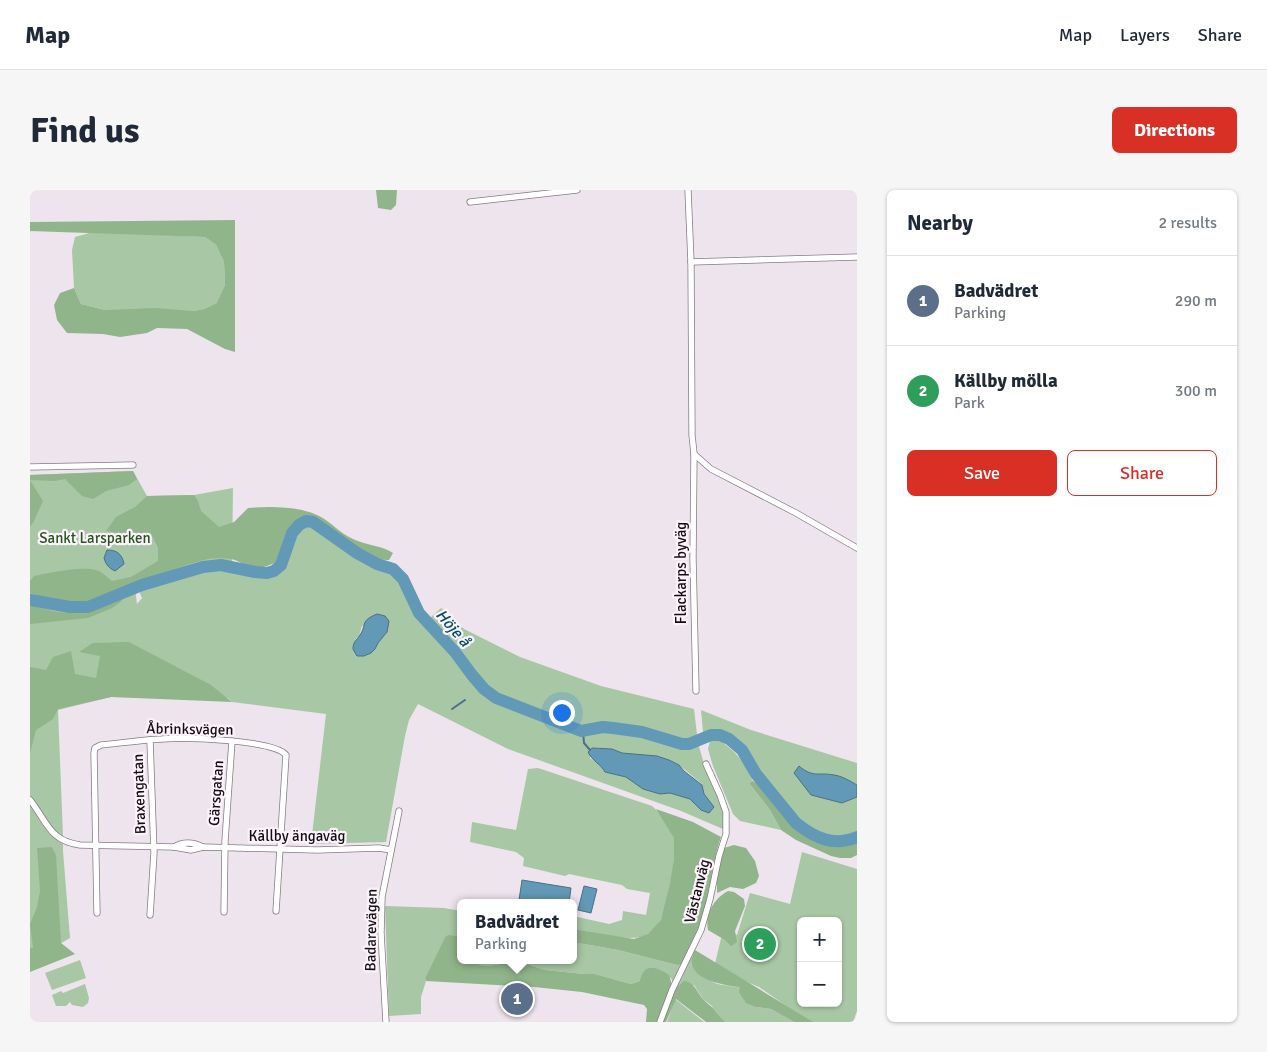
<!DOCTYPE html>
<html lang="en">
<head>
<meta charset="utf-8">
<style>
	:root { --surface:#fff; --page:#f6f6f7; --text:#1f2937; --muted:#747a83; --line:#e0e1e3; --accent:#d93025 }
	body { margin:0; font-family:Signika,sans-serif; background:var(--page); color:var(--text) }
	.controls { position:absolute; right:15px; bottom:15px; display:grid; overflow:hidden; border-radius:8px; box-shadow:0 1px 4px #0004 }
	.controls button { width:45px; height:45px; display:grid; place-items:center; padding:0; border:0; border-bottom:1px solid var(--line); background:var(--surface); color:var(--text); font:25px sans-serif }
	.you { position:absolute; left:531px; top:522px; width:18px; height:18px; margin:-12px; border:4px solid #fff; border-radius:50%; background:#1a73e8; box-shadow:0 0 0 8px #1a73e833 }
	.badge { display:grid; place-items:center; width:32px; height:32px; border-radius:50%; background:var(--accent); color:#fff; font-size:16px; font-weight:700 }
	.pin { position:absolute; translate:-50% -50%; border:2px solid #fff; box-shadow:0 1px 5px #0006 }
	.popup { position:absolute; left:427px; top:709px; width:120px; height:65px; box-sizing:border-box; display:grid; place-content:center; border-radius:8px; background:var(--surface); filter:drop-shadow(0 1px 4px #0005); font-size:16px; white-space:nowrap; color:var(--muted) }
	.popup b { font-size:19px; color:var(--text) }
	.popup::after { content:''; position:absolute; left:50%; top:100%; margin-left:-10px; border:10px solid transparent; border-top-color:var(--surface) }
	.list { margin:0; padding:0; list-style:none }
	h2 { display:flex; justify-content:space-between; align-items:center; height:65px; margin:0; padding:0 20px; font-size:21px }
	h2 small { font-size:16px; font-weight:400; color:var(--muted) }
	.list li { display:grid; grid-template-columns:32px 1fr auto; gap:15px; align-items:center; box-sizing:border-box; height:90px; padding:0 20px; border-top:1px solid var(--line) }
	.list b { display:block; font-size:19px; white-space:nowrap }
	.list p { margin:0; font-size:16px; white-space:nowrap; color:var(--muted) }
	.list em { font-size:16px; font-style:normal; color:var(--muted) }
	.actions { display:flex; gap:10px; padding:15px 20px }
	.actions a { flex:1; padding:11px 0; border:1px solid var(--accent); border-radius:8px; text-align:center; font-size:18px; color:var(--accent) }
	.actions .main { background:var(--accent); color:#fff }
	.map { position:relative; flex:none; width:827px; height:832px; overflow:hidden; border-radius:8px }
	header { display:flex; align-items:center; gap:30px; box-sizing:border-box; height:70px; padding:0 25px; background:var(--surface); border-bottom:1px solid var(--line) }
	header strong { font-size:24px }
	nav { display:flex; gap:28px; margin-inline-start:auto; font-size:18px }
	.intro { display:flex; align-items:center; justify-content:space-between; box-sizing:border-box; height:120px; padding:0 30px }
	h1 { margin:0; font-size:35px }
	.button { padding:12px 22px; border-radius:8px; background:var(--accent); color:#fff; font-size:18px; font-weight:700 }
	main { display:flex; gap:30px; padding:0 30px }
	aside { flex:1; background:var(--surface); border-radius:8px; box-shadow:0 1px 4px #0004 }
	.map>svg:first-child { display:block }
	.green { fill:#a8c7a4; fill-rule:evenodd }
	.forest { fill:#90b58a }
	.water { fill:#6299b6; stroke:#4a7085 }
	.lines { fill:none; stroke-linecap:round; stroke-linejoin:round }
	.stream { stroke:#4a7085; stroke-width:2 }
	.river { stroke:#6299b6; stroke-width:12 }
	.minor-casing { stroke:#847b83; stroke-width:7 }
	.minor { stroke:#fff; stroke-width:5.5 }
	.rail { stroke:#575257; stroke-width:2; stroke-dasharray:9 9; stroke-linecap:butt }
	.labels { text-anchor:middle; dominant-baseline:central; stroke-width:4.5; stroke-linejoin:round; paint-order:stroke }
	.park-label { font-size:15px; fill:#23551c; stroke:#fbf2fa }
	.street-label { font-size:15px; fill:#120f12; stroke:#fbf2fa }
	.water-label { font-size:16px; font-style:italic; fill:#004c69; stroke:#fbf2fa }
</style>
</head>
<body>
<header>
<strong>Map</strong>
<nav><a>Map</a><a>Layers</a><a>Share</a></nav>
</header>
<div class="intro"><h1>Find us</h1><a class="button">Directions</a></div>
<main>
<div class="map">
<svg width="827" height="832" viewBox="0 0 827 832">
	<rect width="100%" height="100%" fill="#eee4ed"/>
	<g class="green">
		<path d="M63,42L175,47L186,55L194,72L195,95L188,113L174,119L163,121L75,120L51,114L44,98L42,60L45,47Z"/>
		<path d="M103,281L117,306L164,305L203,298L202,372L173,371L105,398L107,414L112,408L109,401C129,392 173,378 194,379C210,380 223,389 239,386C264,380 253,351 271,338C274,336 278,334 281,335C299,339 310,357 325,366C338,375 357,376 369,388C372,392 373,397 374,402C378,410 383,418 387,426L399,429L411,418L434,439L490,467L571,496L664,519L668,553L674,574L694,620L693,639L651,621L478,559L388,514L379,530L375,546L356,652L281,654L296,524L202,512L198,508L81,507L28,520L33,646V661L40,748L0,771V285ZM332,436L357,442L348,453L345,459L325,450L329,446ZM562,558L582,559L592,563L627,566L639,570L649,575L672,594L674,604L684,617L671,620L660,609L640,603L630,604L613,599L596,587L575,582L572,576L560,568Z"/>
		<path d="M671,520L721,540L827,573V595C812,586 795,584 778,583L776,598L781,605L812,613L827,607V644C790,658 772,633 751,607C744,598 735,589 729,580C719,564 710,543 689,540C684,540 678,542 673,542Z"/>
		<path d="M689,550C709,564 712,570 723,591L719,593L740,620L751,640L710,631L703,624L683,576L678,559L680,551Z"/>
		<path d="M508,578L622,616C628,620 641,640 644,647C648,659 637,717 631,730C629,734 622,741 618,744C603,754 561,742 543,739V726L579,734L592,730L593,721L616,725L620,703L597,699L592,695L539,684L535,686L493,676L494,668L486,662L440,652L442,632L486,640L498,579Z"/>
		<path d="M772,662L827,679V821L823,832H779L729,797L684,778L693,740L707,745L720,703L760,714ZM771,731H808V813H771Z"/>
		<path d="M355,716L414,718L431,721V746L420,745L413,751L395,788L396,791L391,807V824L359,826Z"/>
		<path d="M543,752L588,760L647,775L663,754L665,760L662,766C680,793 677,794 710,797L726,817L741,819L764,832H696L688,827L682,816L673,809L664,795L645,799L641,788L610,791L601,794L565,784H554L515,780L487,771L459,776L449,775L445,770H543Z"/>
		<path d="M50,770L56,788L22,800L15,783Z"/>
		<path d="M55,794L59,808L58,813L53,817L42,815L40,812L36,816H26L22,805L31,801L33,803Z"/>
		<path d="M645,809L674,832H637Z"/>
	</g>
	<g class="forest">
		<path d="M346,0H367L366,15L361,20L348,18Z"/>
		<path d="M205,30V162L195,159L157,139L127,138L117,143L90,147L73,144L37,143L27,130L24,115L30,103L44,98L51,114L75,120L126,118L163,121L174,119L187,113L195,95L194,72L186,55L175,47L0,41V32Z"/>
		<path d="M103,281L107,289L99,295L76,301L63,309L52,306L35,289L25,291L0,290L13,311L3,333L0,336V285Z"/>
		<path d="M164,305L168,311L171,321L189,337L204,332L218,318C239,316 272,316 291,327C302,333 311,344 323,349C335,355 354,356 363,363L359,370C334,371 305,341 284,327C256,325 254,349 248,371C241,375 231,379 222,378C216,377 211,372 205,370C198,368 186,368 178,369C117,382 65,433 0,403V391L4,386C19,383 55,375 69,381C73,383 78,388 82,391L101,387L128,371V358L123,347L93,344L76,341L86,327L105,317L117,306Z"/>
		<path d="M91,409L92,411L82,418L58,428L0,434V415C40,427 52,425 91,409Z"/>
		<path d="M99,452L181,495L202,512L81,507L28,519L23,529L6,540L0,563V573V477L16,480L23,467L41,461L45,484L66,488L70,466L49,462L63,453Z"/>
		<path d="M723,591C754,609 765,659 808,656C814,655 821,654 827,651V665L821,668H810L801,666L766,650L751,640L740,620L719,593Z"/>
		<path d="M626,619L663,632L691,647C683,670 681,692 676,716C671,737 661,755 652,774L647,775L588,760L543,752V739L604,749L618,744L631,730L640,693L644,668V648Z"/>
		<path d="M704,655L716,658L725,671L729,686L726,693L713,699L700,697L687,703V688L694,658Z"/>
		<path d="M22,657L26,665L31,753L45,764L0,782V758H3L0,734L7,717L10,701L7,658Z"/>
		<path d="M698,701L704,702L714,709L715,716L705,741L707,752L701,756L695,750L678,740C675,723 684,709 698,701Z"/>
		<path d="M420,745L431,746V770H445L449,775L459,776L487,771L515,780L554,784H565L601,794L610,791C614,772 626,777 639,785L642,795L628,832H616L617,819L614,815L552,802L504,797L396,791L395,788L413,751L416,746Z"/>
		<path d="M665,760L783,832H764L741,819L726,817L716,813L709,802L710,797C691,795 650,788 665,760Z"/>
		<path d="M654,791C665,792 667,803 674,810C676,813 680,815 683,818C687,824 690,828 696,832H676L646,809L636,832H633L645,799Z"/>
	</g>
	<g class="water">
		<path d="M77,360C87,360 92,364 94,374L85,381C79,378 76,375 74,368Z"/>
		<path d="M347,424L355,426L359,431L357,442L348,453L345,459L341,463L334,466H327L323,459C323,452 326,451 330,445C337,434 330,431 347,424Z"/>
		<path d="M562,558L582,559L592,563L627,566L639,570L649,575L654,581L672,595L674,604L684,617L679,623L671,620L660,609L640,603L630,604L613,599L596,587L575,582C571,574 562,571 558,562Z"/>
		<path d="M769,576C783,588 788,582 804,585C812,586 820,591 827,595V607L812,613L781,605L764,583Z"/>
		<path d="M492,690L541,698L539,713H507L489,710Z"/>
		<path d="M554,696L567,699L561,723L548,720Z"/>
	</g>
	<g class="lines">
		<g class="stream">
			<path d="M422,519L435,510"/>
			<path d="M553,541L554,553L560,560"/>
		</g>
		<path class="river" d="M0,410L40,417H58L112,395L173,377L191,375L225,382L237,383L244,381L251,375L262,343L269,335L276,331L283,332L327,363L347,374L363,379L373,389L389,423L425,462L442,485L454,499L466,508L551,541L573,537L583,538L612,542L652,554H659L681,545H690L699,549L712,560L726,584L766,633C785,648 803,657 827,647"/>
		<g class="minor-casing">
			<g id="minor">
				<path d="M658,0L661,72L662,245L664,264L663,368L666,501"/>
				<path d="M440,12L547,0"/>
				<path d="M661,72L827,67"/>
				<path d="M664,264L681,279L766,323L827,358"/>
				<path d="M0,277L103,275"/>
				<path d="M120,550L124,663L120,725"/>
				<path d="M0,610C17,631 19,651 50,655L144,657L161,660L173,657L287,660L349,658L361,660"/>
				<path d="M144,657C154,651 163,652 173,657"/>
				<path d="M194,722L195,651L202,551"/>
				<path d="M67,723L64,563L65,558L71,555C91,553 112,550 132,549C154,547 244,550 256,565L246,721"/>
				<path d="M356,832L351,743L352,707L369,621"/>
				<path d="M630,832L642,800L671,740L680,709L689,666L696,644V622L690,605L676,574"/>
			</g>
		</g>
		<use href="#minor" class="minor"/>
		<path class="rail" d="M826,832L827,830"/>
	</g>
	<g class="labels">
		<g class="park-label">
			<text x="65" y="348">Sankt Larsparken</text>
		</g>
		<g class="street-label">
			<text transform="translate(651 383) rotate(-90)">Flackarps byväg</text>
			<text transform="translate(160 539) rotate(1)">Åbrinksvägen</text>
			<text transform="translate(186 603) rotate(-86)">Gärsgatan</text>
			<text transform="translate(109 604) rotate(-92)">Braxengatan</text>
			<text x="267" y="646">Källby ängaväg</text>
			<text transform="translate(667 701) rotate(-76)">Västanväg</text>
			<text transform="translate(341 740) rotate(-89)">Badarevägen</text>
		</g>
		<g class="water-label">
			<text transform="translate(423 438) rotate(49)">Höje å</text>
		</g>
	</g>
</svg>
<div class="controls">
<button>+</button>
<button>−</button>
</div>
<div class="you"></div>
<div class="pin badge" style="left:487px;top:809px;background:#5c6f8a">1</div>
<div class="popup"><b>Badvädret</b>Parking</div>
<div class="pin badge" style="left:730px;top:754px;background:#2e9e5b">2</div>
</div>
<aside>
<h2>Nearby<small>2 results</small></h2>
<ul class="list">
<li><span class="badge" style="background:#5c6f8a">1</span><div><b>Badvädret</b><p>Parking</p></div><em>290 m</em></li>
<li><span class="badge" style="background:#2e9e5b">2</span><div><b>Källby mölla</b><p>Park</p></div><em>300 m</em></li>
</ul>
<div class="actions"><a class="main">Save</a><a>Share</a></div>
</aside>
</main>
</body>
</html>
